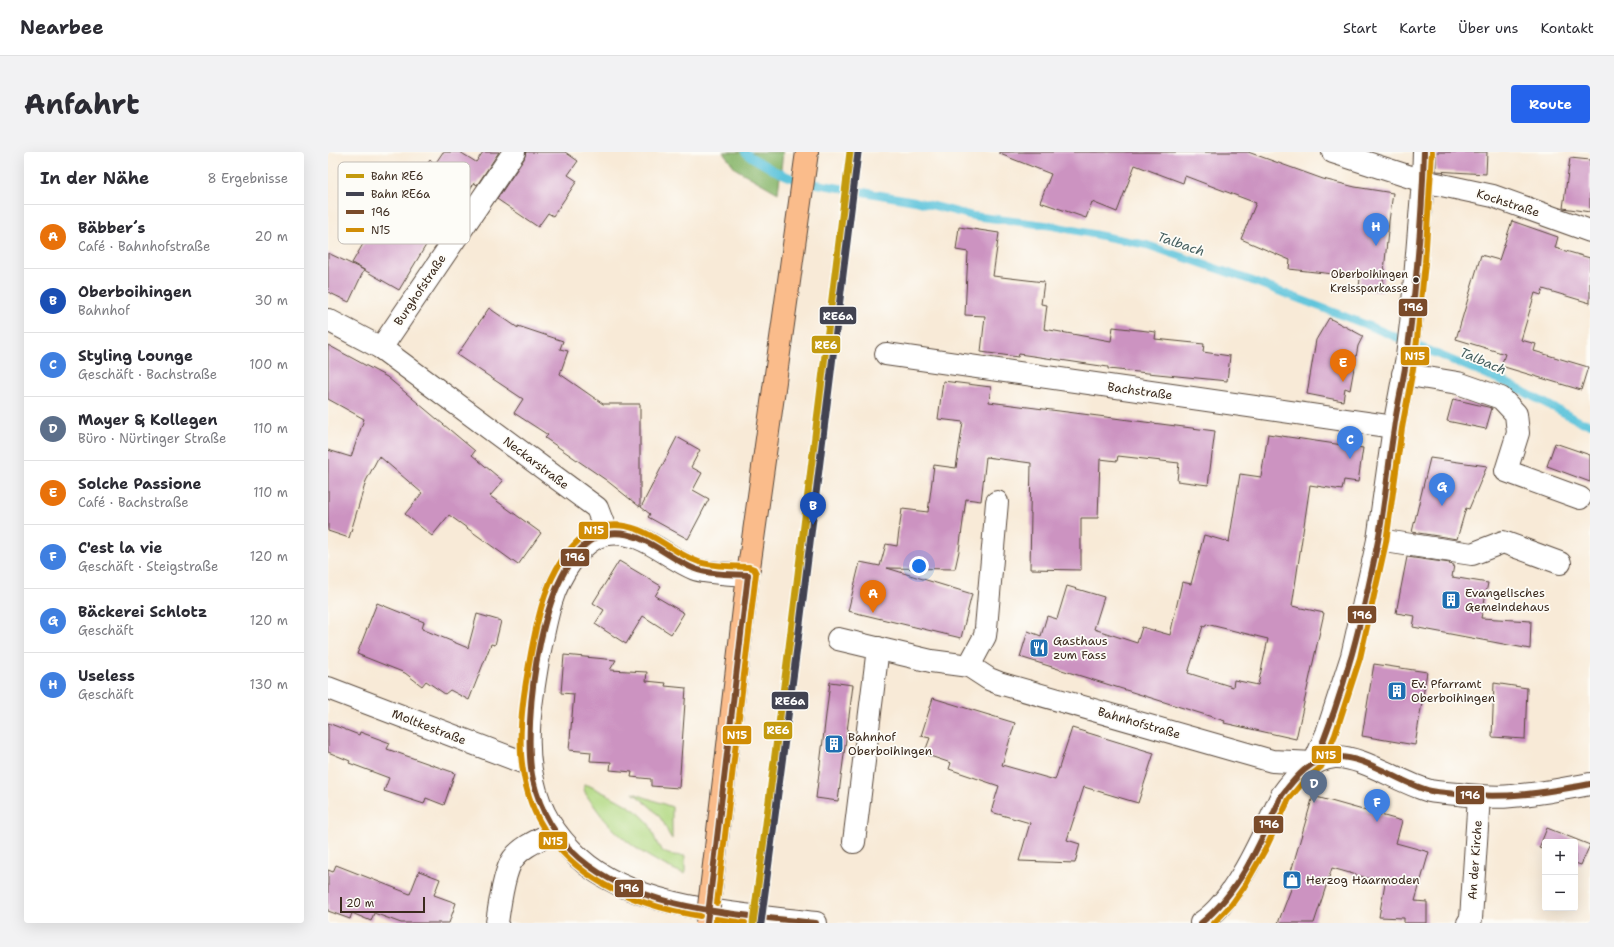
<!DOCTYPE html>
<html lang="de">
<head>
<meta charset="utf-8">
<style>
	:root { --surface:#fff; --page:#f2f2f3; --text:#2b2b33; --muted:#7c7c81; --line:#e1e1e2; --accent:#2563eb }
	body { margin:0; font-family:"Shantell Sans",sans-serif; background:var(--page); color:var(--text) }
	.controls { position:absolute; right:12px; bottom:12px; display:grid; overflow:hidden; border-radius:4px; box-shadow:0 4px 16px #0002 }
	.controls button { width:36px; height:36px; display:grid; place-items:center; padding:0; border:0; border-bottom:1px solid var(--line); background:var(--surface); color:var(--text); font:20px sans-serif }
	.scale { position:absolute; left:12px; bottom:10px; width:85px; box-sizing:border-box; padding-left:4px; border:2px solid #3b2a1e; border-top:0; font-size:11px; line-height:14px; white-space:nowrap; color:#3b2a1e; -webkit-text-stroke:3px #fdfcf7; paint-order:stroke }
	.you { position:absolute; left:591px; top:414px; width:14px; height:14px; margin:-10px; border:3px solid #fff; border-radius:50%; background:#1a73e8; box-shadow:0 0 0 6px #1a73e833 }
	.badge { display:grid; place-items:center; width:26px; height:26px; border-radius:50%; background:var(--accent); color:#fff; font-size:13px; font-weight:700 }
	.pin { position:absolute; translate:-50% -33px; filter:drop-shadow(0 1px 2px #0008) }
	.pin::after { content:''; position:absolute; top:21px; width:14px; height:12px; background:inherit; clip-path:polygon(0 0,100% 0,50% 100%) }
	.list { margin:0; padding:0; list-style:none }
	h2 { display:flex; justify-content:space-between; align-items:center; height:52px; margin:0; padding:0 16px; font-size:17px }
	h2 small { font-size:13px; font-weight:400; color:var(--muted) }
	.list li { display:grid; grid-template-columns:26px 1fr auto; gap:12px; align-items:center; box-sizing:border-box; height:64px; padding:0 16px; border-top:1px solid var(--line) }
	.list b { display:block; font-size:15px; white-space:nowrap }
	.list p { margin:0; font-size:13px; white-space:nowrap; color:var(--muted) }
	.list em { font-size:13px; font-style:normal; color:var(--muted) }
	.map { position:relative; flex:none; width:1262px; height:771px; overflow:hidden; border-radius:4px }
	header { display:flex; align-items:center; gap:24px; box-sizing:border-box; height:56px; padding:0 20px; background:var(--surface); border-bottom:1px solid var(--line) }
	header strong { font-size:19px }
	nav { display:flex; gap:22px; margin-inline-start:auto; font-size:14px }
	.intro { display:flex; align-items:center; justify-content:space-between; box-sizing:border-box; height:96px; padding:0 24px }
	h1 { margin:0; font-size:28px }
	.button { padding:10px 18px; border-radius:4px; background:var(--accent); color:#fff; font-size:14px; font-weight:700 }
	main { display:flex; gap:24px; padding:0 24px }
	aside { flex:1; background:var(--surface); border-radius:4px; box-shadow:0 4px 16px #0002 }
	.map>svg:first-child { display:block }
	.green { fill:#b2d983; stroke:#768250 }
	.forest { fill:#8db971; stroke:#647248 }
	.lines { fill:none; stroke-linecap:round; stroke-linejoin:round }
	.stream { stroke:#5ec4db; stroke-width:8 }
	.building { fill:#cc93c1; fill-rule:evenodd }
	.minor-casing { stroke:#57473a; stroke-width:24 }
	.major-casing { stroke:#57473a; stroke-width:24 }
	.minor { stroke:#fff; stroke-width:22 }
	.major { stroke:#fabc8b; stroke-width:22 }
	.major-bridge-casing { stroke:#57473a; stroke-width:24; stroke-linecap:butt }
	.major-bridge { stroke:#fabc8b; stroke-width:22 }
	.bus-1-casing { stroke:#fdfcf7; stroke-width:9 }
	.bus-2-casing { stroke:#fdfcf7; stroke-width:9 }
	.bus-1 { stroke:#7a4b2a; stroke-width:6 }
	.bus-2 { stroke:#d18d06; stroke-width:6 }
	.rail-1-casing { stroke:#fdfcf7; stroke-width:10 }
	.rail-2-casing { stroke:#fdfcf7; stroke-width:10 }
	.rail-1 { stroke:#c39a0e; stroke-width:7 }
	.rail-2 { stroke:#424351; stroke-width:7 }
	.bus-dot { fill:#3b2a1e; stroke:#fdfcf7; stroke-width:1.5 }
	.labels { text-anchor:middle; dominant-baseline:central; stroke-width:3.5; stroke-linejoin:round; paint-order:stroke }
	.bus-label { font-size:11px; fill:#3b2a1e; stroke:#fdfcf7; text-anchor:end }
	.street-label { font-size:12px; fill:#3b2a1e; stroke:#fdfcf7 }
	.poi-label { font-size:12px; fill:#3b2a1e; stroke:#fdfcf7; text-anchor:start }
	.water-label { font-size:13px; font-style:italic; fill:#476060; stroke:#fdfcf7 }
	.key { fill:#fdfcf7; stroke:#c3bdb6; stroke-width:1 }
	.key-label { font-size:11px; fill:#3b2a1e }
	.line-badge { stroke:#fdfcf7; stroke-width:1.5 }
	.badge-label { font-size:11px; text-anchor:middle; font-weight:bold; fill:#fff }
</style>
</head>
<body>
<header>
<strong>Nearbee</strong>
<nav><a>Start</a><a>Karte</a><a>Über uns</a><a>Kontakt</a></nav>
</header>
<div class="intro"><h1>Anfahrt</h1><a class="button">Route</a></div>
<main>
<aside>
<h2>In der Nähe<small>8 Ergebnisse</small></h2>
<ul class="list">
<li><span class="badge" style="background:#e8710a">A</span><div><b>Bäbber´s</b><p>Café · Bahnhofstraße</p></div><em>20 m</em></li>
<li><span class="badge" style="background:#1a4fb4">B</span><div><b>Oberboihingen</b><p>Bahnhof</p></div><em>30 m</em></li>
<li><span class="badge" style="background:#3f7fe0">C</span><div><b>Styling Lounge</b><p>Geschäft · Bachstraße</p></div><em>100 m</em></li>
<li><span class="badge" style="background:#5c6f8a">D</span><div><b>Mayer &amp; Kollegen</b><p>Büro · Nürtinger Straße</p></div><em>110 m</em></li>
<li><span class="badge" style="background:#e8710a">E</span><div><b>Solche Passione</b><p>Café · Bachstraße</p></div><em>110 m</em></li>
<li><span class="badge" style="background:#3f7fe0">F</span><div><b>C'est la vie</b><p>Geschäft · Steigstraße</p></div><em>120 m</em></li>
<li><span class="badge" style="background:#3f7fe0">G</span><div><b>Bäckerei Schlotz</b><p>Geschäft</p></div><em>120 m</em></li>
<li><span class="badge" style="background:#3f7fe0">H</span><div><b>Useless</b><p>Geschäft</p></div><em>130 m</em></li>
</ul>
</aside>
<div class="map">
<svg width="1262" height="771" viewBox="0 0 1262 771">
	<rect width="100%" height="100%" fill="#fdfcf7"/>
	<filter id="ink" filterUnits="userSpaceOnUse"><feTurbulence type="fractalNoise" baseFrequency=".025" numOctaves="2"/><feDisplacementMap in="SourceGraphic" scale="8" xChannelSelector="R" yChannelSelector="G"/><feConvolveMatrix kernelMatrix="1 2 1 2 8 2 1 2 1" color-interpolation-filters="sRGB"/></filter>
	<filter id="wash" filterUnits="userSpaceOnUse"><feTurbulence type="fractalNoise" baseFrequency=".012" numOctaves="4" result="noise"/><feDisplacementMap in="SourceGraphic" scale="16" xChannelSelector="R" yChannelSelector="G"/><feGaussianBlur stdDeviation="0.9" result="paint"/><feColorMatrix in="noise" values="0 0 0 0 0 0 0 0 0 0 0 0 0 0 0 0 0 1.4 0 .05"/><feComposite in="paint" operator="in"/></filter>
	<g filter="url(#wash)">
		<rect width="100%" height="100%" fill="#f8ead7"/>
		<g class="green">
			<path d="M256,633H260C279,643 303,652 318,668C326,677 326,693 336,700C342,704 350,703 357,704V722C320,708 287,685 265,652C261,647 255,640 256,633Z"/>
			<path d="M305,641L344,655V687C339,681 338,673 333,667C326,656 315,649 305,641Z"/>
		</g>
		<path class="forest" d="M395,0H455L450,41L408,17Z"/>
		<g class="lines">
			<path class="stream" d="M417,0L423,5L445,18L466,27L489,32L587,49L645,64L725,74L819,93L922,128L1039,173L1181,232L1253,270L1262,272"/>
		</g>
		<g id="blocks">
			<g class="building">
				<path d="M115,0H132L148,10L155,0H171L149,33L146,31L118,74L112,70L71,138L24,111L60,49L59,39L82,38L102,8L107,12Z"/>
				<path d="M198,0H237L250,9L240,23L249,29L225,64L220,61L210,75L169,47L196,7Z"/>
				<path d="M672,0H920L995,27L1027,35L1065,41L1061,69L1054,140L1031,138L1032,125L961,117L962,108L913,87L928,51L857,24L855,31L807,13L789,60L764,50L758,66L712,50L723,22L672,2Z"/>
				<path d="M1108,0H1159L1158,22L1108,19Z"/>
				<path d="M1242,6L1262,8V60L1235,56Z"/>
				<path d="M1184,69L1230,85L1227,96L1262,106V151L1215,137L1213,143L1207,141L1193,188L1208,192L1206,199L1260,215L1253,238L1173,214L1177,202L1128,187L1153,103L1171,108Z"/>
				<path d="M631,75L671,81L665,124L716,130L713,152L719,153L716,177L783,189L785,175L828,180L827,187L876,192L875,200L902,204L899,229L780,217V215L691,202L690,205L653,200L657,164L637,163L640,100L628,98Z"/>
				<path d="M0,101L36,118L21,150L0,140Z"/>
				<path d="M161,156L190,176V174L235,189L232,197L240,199L232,222L275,252H312V355L278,328L217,286L220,283L186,261L195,247L129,203Z"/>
				<path d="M1001,166L1035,184L1030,194L1022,238L1017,236L1015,249L979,242L988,188Z"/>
				<path d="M0,193L59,225L147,299L144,303L175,329L162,344L213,381L190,413L121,363L104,384L77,362L94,341L51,304L38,329L21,386L0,379V298L23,305L36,267L0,247Z"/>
				<path d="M615,229L663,235L661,250L887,279L880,333L849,329L851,311L790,304L789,309L772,307L770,366H753V418L702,417L703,361H702L703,311L658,305L653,349L638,347L631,399L627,417L559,416L644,442L633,486L520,459L532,410L552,414L558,392L569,394L574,357L600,360L606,313L628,316L635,270L610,267Z"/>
				<path d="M1125,247L1164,256L1158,277L1119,269Z"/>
				<path d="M940,282L1035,296L1030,330L1016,328L1014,338L982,333L964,454L996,461L968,587L896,571L897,569L692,505L700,479L713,484L719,464L729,467L739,434L776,445L766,477L809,491L814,475L842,483L854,430L863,432L876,383L901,390L912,322L933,325ZM878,472L940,487L930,533L906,528L905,535L860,521L875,474L877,475Z"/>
				<path d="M349,285L372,298L363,315L374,321L365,338L381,347L360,387L320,365L322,362L313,355Z"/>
				<path d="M1227,291L1262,303V330L1219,314Z"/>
				<path d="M1102,306L1159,314L1141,357L1138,356L1129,387L1084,380Z"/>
				<path d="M1079,405L1122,411L1121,412L1126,413L1124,425L1160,431L1153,466L1203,469L1202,497L1085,475L1087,464L1068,461Z"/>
				<path d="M291,409L333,434L327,444L356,461L343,482L315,464L298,492L267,472L276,458L265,451Z"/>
				<path d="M49,451L96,470L94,477L140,496L149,462L173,469L167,493L163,492L141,548L122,538L117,542L98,529L94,534L77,521L29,502Z"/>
				<path d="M236,503L288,508L282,518L319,520L318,529L338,531L337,534L358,536L351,636L323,634V627L303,625L304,620L282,618L283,610L262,609L263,600L241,598L246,542L233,541Z"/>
				<path d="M1046,512L1099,520L1087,593L1034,584Z"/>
				<path d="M502,530L525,533L510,649L488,646Z"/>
				<path d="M1166,531L1199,536L1197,587L1164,585Z"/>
				<path d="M605,546L687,571L674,613L727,628L744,576L826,601L810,651L756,635L739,688L752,692L747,711L691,709L702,671L663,660L671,634L621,617L623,611L596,602L602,586L593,584Z"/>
				<path d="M0,571L31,583L32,580L62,591L59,597L127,621L116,653L98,646L96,652L56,639L61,626L21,611L22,609L0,600Z"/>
				<path d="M985,644L1074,669L1068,691L1101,700L1087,749L1099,750V771H1076V766L1051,765L1057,731L1004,716L986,771H950L965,732L960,730Z"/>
				<path d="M1219,676L1262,693L1253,713L1247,711V690H1217V698L1211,696Z"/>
				<path d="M8,713L82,742L91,719L112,727L106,743L128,751L121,771H73L46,761L43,769L24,761L22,767L0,759V718L5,720Z"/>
			</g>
		</g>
	</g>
	<g filter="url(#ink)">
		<use href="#blocks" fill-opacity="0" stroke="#57473a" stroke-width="1"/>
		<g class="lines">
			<g class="minor-casing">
				<g id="minor">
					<path d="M1005,0L1095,29L1165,44L1262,79"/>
					<path d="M0,168L53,196L269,356L279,382"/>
					<path d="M53,196L186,0"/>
					<path d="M558,202L1066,275"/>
					<path d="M1075,222L1130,231L1173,246L1188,262L1190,281L1178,319L1252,346"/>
					<path d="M1050,388L1144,402L1175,390L1232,411"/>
					<path d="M420,423C408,422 376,421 367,417C337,405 314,377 279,382C252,387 230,426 223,450C217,470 213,493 209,514C203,551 196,591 205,628C212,661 227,683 251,706C307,758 415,762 488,771"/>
					<path d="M510,487L603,509L641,514L661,527L671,531L944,609L986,611"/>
					<path d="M641,514L657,484L658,476L669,350"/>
					<path d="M0,536L202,613"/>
					<path d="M986,611L999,581L1024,504L1050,388L1066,275L1079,205L1084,163L1095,29L1096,0"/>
					<path d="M526,690L550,496"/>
					<path d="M169,771C171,756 176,719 185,707C194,694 213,687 226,680"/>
					<path d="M873,771C908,749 936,681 954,643C967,625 982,608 1006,605C1033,603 1074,632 1102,639C1111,641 1121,641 1130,642C1148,644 1166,646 1184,644C1210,642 1236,637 1262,632"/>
					<path d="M1140,771L1143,767L1151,644"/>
				</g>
			</g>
			<g class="major-casing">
				<path id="major" d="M388,696L420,423L479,0"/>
			</g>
			<use href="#minor" class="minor"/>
			<use href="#major" class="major"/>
			<g class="major-bridge-casing">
				<path id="major-bridge" d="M379,771L388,696"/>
			</g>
			<use href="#major-bridge" class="major-bridge"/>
			<g class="bus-1-casing">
				<g id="bus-1">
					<path d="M420,423C403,422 383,423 367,417C338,406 313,376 279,382C212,393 193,576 205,628C212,658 228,686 251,706C313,759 410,762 488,771"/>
					<path d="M986,611C1017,540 1035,464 1050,389C1057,352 1060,314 1066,277C1069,252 1076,228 1079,203C1088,136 1094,68 1096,0"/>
					<path d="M379,771L420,423"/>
					<path d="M873,771C913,739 933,689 954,643C967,626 983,606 1006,605C1039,603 1072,632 1103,639C1112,641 1121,641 1130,642C1178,647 1215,641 1262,632"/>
				</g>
			</g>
			<g class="bus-2-casing">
				<g id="bus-2">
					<path d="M372,764C311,754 249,730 215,675C201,653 195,627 193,602C191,568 197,534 203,501C207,480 211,458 219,438C228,413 249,379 278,374C315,368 339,399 371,410C386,415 405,414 421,415L426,417L428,421L389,751"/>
					<path d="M387,771L388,767L417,771"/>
					<path d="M886,771L904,752L916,735L937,698L961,647L976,629L993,615L1007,583L1032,506L1058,390L1074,276L1087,206L1097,111L1104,0"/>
				</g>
			</g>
			<use href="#bus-1" class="bus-1"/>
			<use href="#bus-2" class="bus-2"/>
			<g class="rail-1-casing">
				<path id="rail-1" d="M425,771L461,495L522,0"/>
			</g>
			<g class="rail-2-casing">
				<path id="rail-2" d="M433,771L469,496L530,1"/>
			</g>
			<use href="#rail-1" class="rail-1"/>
			<use href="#rail-2" class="rail-2"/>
		</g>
	</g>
	<defs>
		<g id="building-square" transform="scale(1)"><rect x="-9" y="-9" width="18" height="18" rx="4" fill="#1f6fb2" stroke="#fdfcf7"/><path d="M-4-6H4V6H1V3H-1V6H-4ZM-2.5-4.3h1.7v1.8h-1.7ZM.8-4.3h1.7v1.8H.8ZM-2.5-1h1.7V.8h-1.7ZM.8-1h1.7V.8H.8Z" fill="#fff"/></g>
		<g id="restaurant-square" transform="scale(1)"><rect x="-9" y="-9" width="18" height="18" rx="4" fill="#1f6fb2" stroke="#fdfcf7"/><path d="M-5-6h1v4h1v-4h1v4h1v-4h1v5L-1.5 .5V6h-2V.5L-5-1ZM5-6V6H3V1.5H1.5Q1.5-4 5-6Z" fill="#fff"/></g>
		<g id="shop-square" transform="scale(1)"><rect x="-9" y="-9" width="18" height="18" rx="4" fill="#1f6fb2" stroke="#fdfcf7"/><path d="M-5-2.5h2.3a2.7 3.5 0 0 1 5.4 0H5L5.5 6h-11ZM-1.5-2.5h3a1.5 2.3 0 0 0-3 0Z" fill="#fff"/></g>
	</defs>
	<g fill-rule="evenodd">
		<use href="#building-square" x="1123" y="448"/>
		<use href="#restaurant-square" x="711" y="496"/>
		<use href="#building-square" x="1069" y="539"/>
		<use href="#building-square" x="506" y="592"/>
		<use href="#shop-square" x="964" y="728"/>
	</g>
	<circle class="bus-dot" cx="1088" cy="128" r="3.5"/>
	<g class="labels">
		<g class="bus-label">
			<text x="1080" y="122">Oberboihingen<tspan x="1080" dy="14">Kreissparkasse</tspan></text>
		</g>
		<g class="street-label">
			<text transform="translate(1180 51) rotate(18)">Kochstraße</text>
			<text transform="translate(92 138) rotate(-56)">Burghofstraße</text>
			<text transform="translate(812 239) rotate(8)">Bachstraße</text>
			<text transform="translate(208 311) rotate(37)">Neckarstraße</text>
			<text transform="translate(811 571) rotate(16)">Bahnhofstraße</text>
			<text transform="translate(101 575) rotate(21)">Moltkestraße</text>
			<text transform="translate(1147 708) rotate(-86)">An der Kirche</text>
		</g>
		<g class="poi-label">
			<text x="1137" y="441">Evangelisches<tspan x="1137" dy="14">Gemeindehaus</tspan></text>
			<text x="725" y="489">Gasthaus<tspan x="725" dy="14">zum Fass</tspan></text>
			<text x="1083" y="532">Ev. Pfarramt<tspan x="1083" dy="14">Oberboihingen</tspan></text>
			<text x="520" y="585">Bahnhof<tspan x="520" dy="14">Oberboihingen</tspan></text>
			<text x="978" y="728">Herzog Haarmoden</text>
		</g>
		<g class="water-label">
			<text transform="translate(853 92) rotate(19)">Talbach</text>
			<text transform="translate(1155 209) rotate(23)">Talbach</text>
		</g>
	</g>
	<rect x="10" y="10" width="132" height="82" rx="6" class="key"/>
	<rect x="18" y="22" width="18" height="4" fill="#c39a0e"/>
	<rect x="18" y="40" width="18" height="4" fill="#424351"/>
	<rect x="18" y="58" width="18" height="4" fill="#7a4b2a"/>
	<rect x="18" y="76" width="18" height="4" fill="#d18d06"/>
	<g class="key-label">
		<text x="43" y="28">Bahn RE6</text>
		<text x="43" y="46">Bahn RE6a</text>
		<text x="43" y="64">196</text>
		<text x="43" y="82">N15</text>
	</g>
	<g class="line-badge">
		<rect x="1070" y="146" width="30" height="19" rx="4" fill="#7a4b2a"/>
		<rect x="491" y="154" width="38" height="19" rx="4" fill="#424351"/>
		<rect x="483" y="183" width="30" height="19" rx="4" fill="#c39a0e"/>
		<rect x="1072" y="194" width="30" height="20" rx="4" fill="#d18d06"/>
		<rect x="250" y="369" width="31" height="19" rx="4" fill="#d18d06"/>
		<rect x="232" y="396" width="30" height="19" rx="4" fill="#7a4b2a"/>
		<rect x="1019" y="453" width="30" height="19" rx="4" fill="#7a4b2a"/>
		<rect x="443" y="539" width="38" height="19" rx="4" fill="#424351"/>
		<rect x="435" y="569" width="30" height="19" rx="4" fill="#c39a0e"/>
		<rect x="394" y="573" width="30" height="20" rx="4" fill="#d18d06"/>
		<rect x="983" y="593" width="31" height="19" rx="4" fill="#d18d06"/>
		<rect x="1127" y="633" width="30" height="20" rx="4" fill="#7a4b2a"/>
		<rect x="925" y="663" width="31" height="19" rx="4" fill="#7a4b2a"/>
		<rect x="210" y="679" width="30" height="19" rx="4" fill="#d18d06"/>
		<rect x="286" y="727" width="30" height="19" rx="4" fill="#7a4b2a"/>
	</g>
	<g class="badge-label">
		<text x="1085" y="159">196</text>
		<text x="510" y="168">RE6a</text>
		<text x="498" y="197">RE6</text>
		<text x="1087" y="208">N15</text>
		<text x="266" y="382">N15</text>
		<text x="247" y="409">196</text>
		<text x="1034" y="467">196</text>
		<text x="462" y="553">RE6a</text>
		<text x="450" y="582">RE6</text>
		<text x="409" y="587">N15</text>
		<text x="998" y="607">N15</text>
		<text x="1142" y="647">196</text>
		<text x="941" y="676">196</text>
		<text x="225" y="693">N15</text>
		<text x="301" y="740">196</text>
	</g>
</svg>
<div class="controls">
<button>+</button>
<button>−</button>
</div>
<div class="scale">20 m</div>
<div class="you"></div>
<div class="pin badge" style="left:545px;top:461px;background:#e8710a">A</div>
<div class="pin badge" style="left:485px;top:373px;background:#1a4fb4">B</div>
<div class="pin badge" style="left:1022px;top:307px;background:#3f7fe0">C</div>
<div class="pin badge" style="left:986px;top:651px;background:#5c6f8a">D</div>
<div class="pin badge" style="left:1015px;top:230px;background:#e8710a">E</div>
<div class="pin badge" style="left:1049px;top:670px;background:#3f7fe0">F</div>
<div class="pin badge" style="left:1114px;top:354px;background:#3f7fe0">G</div>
<div class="pin badge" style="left:1048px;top:94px;background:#3f7fe0">H</div>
</div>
</main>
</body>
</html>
